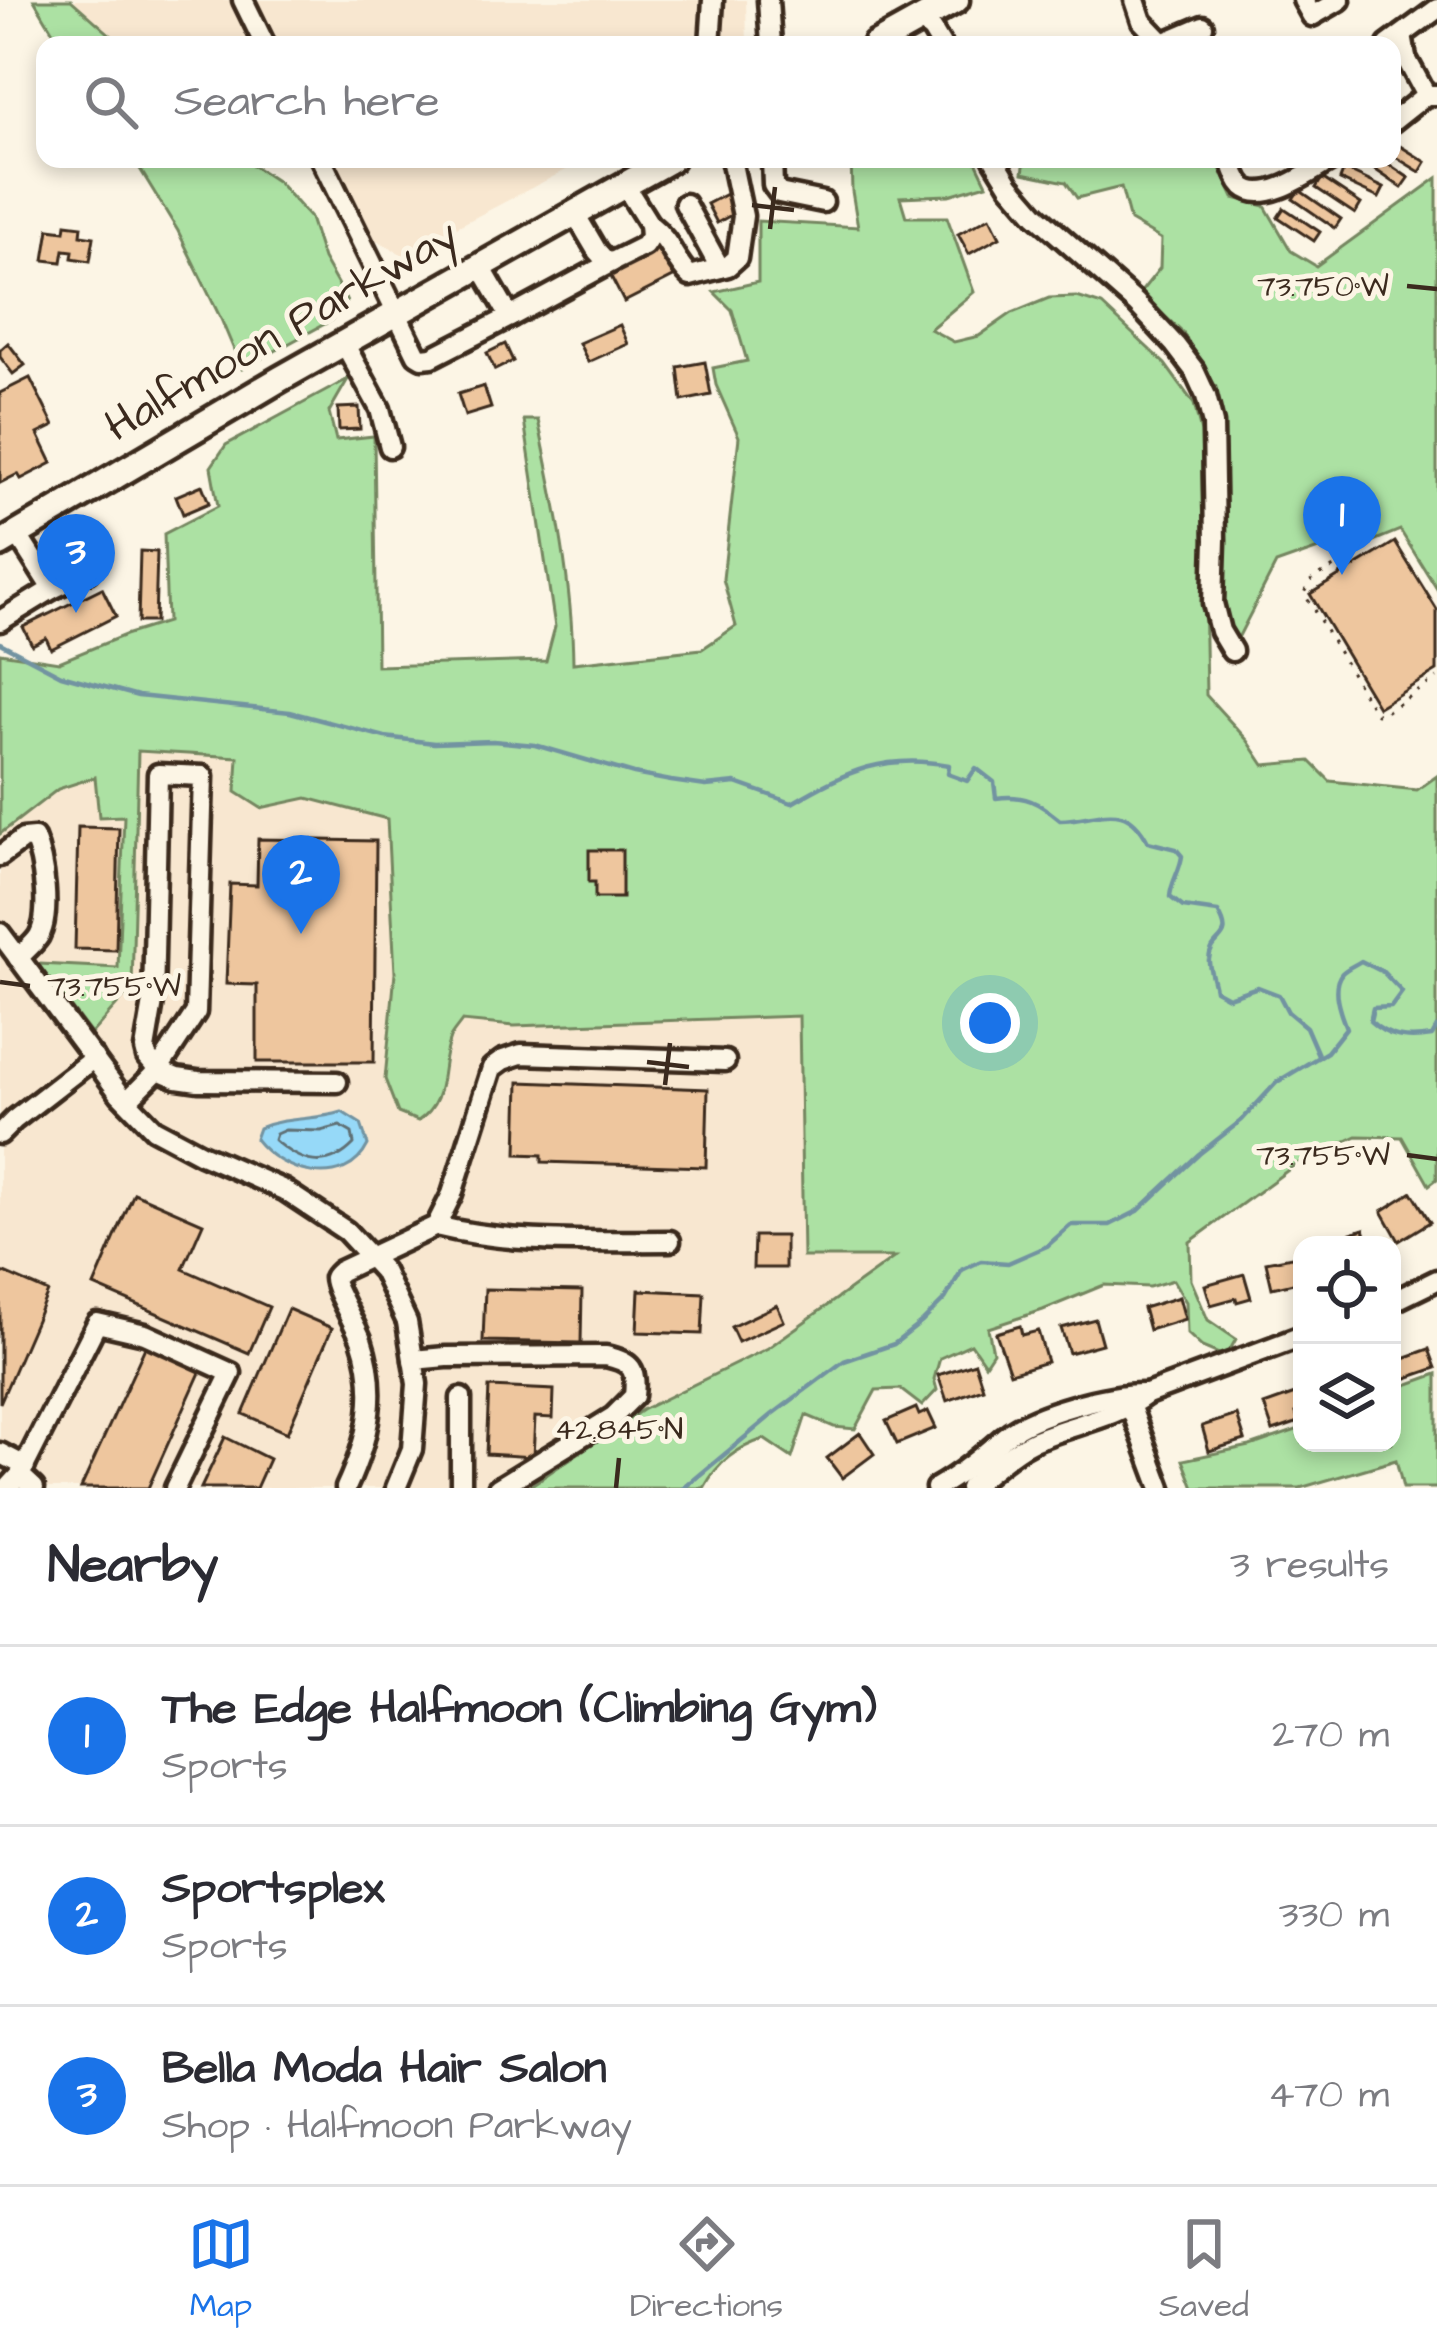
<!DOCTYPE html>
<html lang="en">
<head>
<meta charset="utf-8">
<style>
	:root { --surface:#fff; --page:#f7f7f7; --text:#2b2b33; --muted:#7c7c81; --line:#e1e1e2; --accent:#1a73e8 }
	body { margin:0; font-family:"Architects Daughter",sans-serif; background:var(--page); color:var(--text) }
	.controls { position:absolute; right:36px; bottom:36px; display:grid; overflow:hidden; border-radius:24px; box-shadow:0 6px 18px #0003 }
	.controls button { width:108px; height:108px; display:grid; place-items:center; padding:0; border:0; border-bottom:3px solid var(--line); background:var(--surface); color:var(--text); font:60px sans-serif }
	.you { position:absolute; left:990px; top:1023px; width:42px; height:42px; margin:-30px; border:9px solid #fff; border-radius:50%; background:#1a73e8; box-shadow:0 0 0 18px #1a73e833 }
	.badge { display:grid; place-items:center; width:78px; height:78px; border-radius:50%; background:var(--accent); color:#fff; font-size:39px; font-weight:700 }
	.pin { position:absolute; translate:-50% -99px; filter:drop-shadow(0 3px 6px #0008) }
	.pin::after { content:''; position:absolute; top:63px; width:42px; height:36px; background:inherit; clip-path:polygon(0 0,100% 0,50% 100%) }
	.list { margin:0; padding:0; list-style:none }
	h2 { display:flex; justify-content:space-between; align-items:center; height:156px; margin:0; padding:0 48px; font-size:51px }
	h2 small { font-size:39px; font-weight:400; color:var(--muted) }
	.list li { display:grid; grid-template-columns:78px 1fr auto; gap:36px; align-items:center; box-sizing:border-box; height:180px; padding:0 48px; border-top:3px solid var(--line) }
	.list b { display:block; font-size:45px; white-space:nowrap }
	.list p { margin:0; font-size:39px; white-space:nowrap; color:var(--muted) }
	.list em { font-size:39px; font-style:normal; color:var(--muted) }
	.icon { flex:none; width:66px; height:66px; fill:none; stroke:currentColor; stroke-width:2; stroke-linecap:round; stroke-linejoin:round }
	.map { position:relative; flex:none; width:1437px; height:1488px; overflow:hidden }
	.search { position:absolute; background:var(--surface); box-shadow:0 6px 18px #0003; left:36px; right:36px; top:36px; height:132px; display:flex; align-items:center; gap:30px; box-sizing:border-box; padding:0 42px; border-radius:24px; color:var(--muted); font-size:45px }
	.sheet { height:696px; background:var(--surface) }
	nav { display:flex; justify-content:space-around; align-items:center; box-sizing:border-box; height:168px; border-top:3px solid var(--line); background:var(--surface); font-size:33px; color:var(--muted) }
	nav a { display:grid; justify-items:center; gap:6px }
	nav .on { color:var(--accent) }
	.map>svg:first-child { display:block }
	.built { fill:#f8e7d0 }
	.green { fill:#ace1a3; stroke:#748660; stroke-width:3 }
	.water { fill:#96d9f8; stroke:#7293a1; stroke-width:3 }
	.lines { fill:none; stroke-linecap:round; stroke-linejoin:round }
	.shore { stroke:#5f7075; stroke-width:3 }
	.stream { stroke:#7293a1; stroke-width:4.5 }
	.building { fill:#eec69e; stroke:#3b2a1e; stroke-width:3 }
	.minor-casing { stroke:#3b2a1e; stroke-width:27 }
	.major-casing { stroke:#3b2a1e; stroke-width:33 }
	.path { stroke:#3b2a1e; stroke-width:3; stroke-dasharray:3 9; stroke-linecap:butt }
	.minor { stroke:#fcf5e5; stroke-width:18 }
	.major { stroke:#fcf5e5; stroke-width:24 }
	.ticks { fill:none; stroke:#3b2a1e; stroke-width:4.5 }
	.labels { text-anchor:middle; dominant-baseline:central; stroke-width:10; stroke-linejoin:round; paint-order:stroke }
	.street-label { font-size:45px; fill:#3b2a1e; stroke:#fcf5e5 }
	.ticks-label { font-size:30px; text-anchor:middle; fill:#3b2a1e; stroke:#fcf5e5; stroke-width:10; stroke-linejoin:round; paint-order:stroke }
</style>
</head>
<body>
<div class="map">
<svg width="1437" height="1488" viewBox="0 0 1437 1488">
	<rect width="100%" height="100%" fill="#fcf5e5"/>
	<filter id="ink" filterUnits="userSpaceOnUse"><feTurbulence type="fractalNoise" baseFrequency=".00833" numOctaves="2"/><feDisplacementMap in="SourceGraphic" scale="24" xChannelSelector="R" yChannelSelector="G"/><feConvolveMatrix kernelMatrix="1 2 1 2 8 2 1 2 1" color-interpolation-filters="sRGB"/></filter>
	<g filter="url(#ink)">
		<g class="built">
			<path d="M71,0H746L747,45H122Z"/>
			<path d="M331,159H587L403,255L371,237Z"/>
			<path d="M137,751L239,757L261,807L307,798L387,819L395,973L385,1079L440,1096L450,1038L462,1021L514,1026L799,1016L803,1257L897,1255L768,1348L642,1410L527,1488H0V834L58,789L96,776Z"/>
		</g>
		<g class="green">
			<path d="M34,0H71L122,45H61Z"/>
			<path d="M134,159H243L278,182L310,218L323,259L347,301L330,321L242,369L221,319L178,231Z"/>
			<path d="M851,159H975L987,184L949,195L900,197L906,217H947L974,292L930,329L954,342L979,336L1012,313L1049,298L1077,297L1102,305L1165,364L1194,404L1201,432L1206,695L1248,741L1264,765L1310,761L1330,781L1417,790L1437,776V1179L1429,1185L1402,1137L1357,1136L1295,1165L1190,1242L1191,1280L1208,1320L1236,1339L1226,1357L1202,1347L1187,1333L1186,1302L1173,1280L1149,1287L1104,1285L1043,1310L988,1328L993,1352L985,1364L971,1344L940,1358L934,1379L937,1390L922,1406L900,1389L876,1390L855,1429L834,1427L806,1415L792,1458L764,1439C736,1448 718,1462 704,1488H527L642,1410L768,1348L895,1257H803L799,1016L514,1026L462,1021C458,1027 453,1032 450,1038C438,1069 449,1100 418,1121L398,1113L385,1079L395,973L387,819L307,798L261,808L236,792L238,757L138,751L132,988L91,1034L38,964L118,968L124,816L99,817L95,777L58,789L0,834V653L59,662L125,635L167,622L164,534L218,506L211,467L226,445L348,379L329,412L336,440L374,436L377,666L546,661L555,627L524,420H538C555,501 572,580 573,663L702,649L736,626L723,579L739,437L716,385L713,368L747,361L732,310L714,292L758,282V221L858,227L852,191Z"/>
			<path d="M1025,159H1211L1220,168L1234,198L1265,206L1291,251L1316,266L1437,178V589L1400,530L1371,542L1341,541L1276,564L1237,640L1224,622V440L1216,387L1183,333L1140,293L1160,268L1161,239L1130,221L1121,187L1077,198L1066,182L1023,173Z"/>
			<path d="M1437,1374V1488H1403L1396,1460L1300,1488H1194L1183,1460L1250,1446L1302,1428V1443H1392V1390Z"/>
		</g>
		<path class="water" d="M342,1112L361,1124L368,1145C345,1192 281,1173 255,1139L259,1128C288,1116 313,1121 342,1112Z"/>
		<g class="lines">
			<path class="shore" d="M340,1126L352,1133L354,1144C327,1172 300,1163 274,1140L276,1134L285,1130L321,1131Z"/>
			<g class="stream">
				<path d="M0,643L61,675L138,696L290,712L385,737L434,743L493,741L535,745L634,774L671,781L706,786L736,783L792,803C847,771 885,753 949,765L948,774L967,781L976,768L994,782L996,798C1025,794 1038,802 1060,820C1098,820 1125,796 1148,842L1176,849L1182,856C1180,872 1171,881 1170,897L1183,907L1218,912C1236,942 1211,935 1209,959C1208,967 1214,981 1215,990L1228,997L1258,987L1279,995L1288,1012L1306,1027L1319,1057"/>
				<path d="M684,1488L773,1414L844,1361L894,1344L922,1322L945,1299L962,1270L981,1261L1008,1263L1047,1246L1071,1225H1110L1138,1211L1199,1154L1242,1120L1277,1082L1327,1052L1346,1028C1340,1013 1330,987 1342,973C1347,968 1355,965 1361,961L1383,972L1402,992L1391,1007L1373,1008L1370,1021C1388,1038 1407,1040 1432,1036L1437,1027"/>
			</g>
		</g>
		<g class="building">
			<path d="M1392,141L1426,162L1420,172L1392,155Z"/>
			<path d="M1370,159H1381L1409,178L1402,188L1367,164Z"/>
			<path d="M1344,169L1384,188L1379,198L1340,180Z"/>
			<path d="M1322,178L1361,204L1355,214L1316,188Z"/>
			<path d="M1299,190L1341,219L1335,228L1293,199Z"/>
			<path d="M730,192L740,210L717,223L707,204Z"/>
			<path d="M1284,208L1320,232L1314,241L1278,217Z"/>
			<path d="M990,217L1000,237L969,254L958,234Z"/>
			<path d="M66,224L82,226L81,235L94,237L90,261L72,258L73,251L64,250L62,262L44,260L49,229L65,231Z"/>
			<path d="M663,243L679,274L624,302L608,271Z"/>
			<path d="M620,325L628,344L588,362L579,343Z"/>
			<path d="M8,343L25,365L13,374L0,357V350Z"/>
			<path d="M505,344L513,361L495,370L487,353Z"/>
			<path d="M705,362L711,395L682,401L678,367Z"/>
			<path d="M30,378L54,426L38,434L52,463L21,479L18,474L0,483V393Z"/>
			<path d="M484,386L491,408L465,416L458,394Z"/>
			<path d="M359,407L360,429L339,430L338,408Z"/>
			<path d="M202,485L209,503L183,514L176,496Z"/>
			<path d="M1395,542L1437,610V671L1378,707L1310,594Z"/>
			<path d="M140,551L157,552L155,622H138Z"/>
			<path d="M102,588L116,616L51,649L46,638L32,645L23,627Z"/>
			<path d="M78,827L119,828L116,950L75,949Z"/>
			<path d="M258,839L376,841L374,1062H257V985L226,984L230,884L257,885Z"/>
			<path d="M589,850H622V898H595V882H589Z"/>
			<path d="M519,1082L708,1089L706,1167L542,1162V1155L517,1154Z"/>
			<path d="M1412,1192L1430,1222L1399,1241L1382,1211Z"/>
			<path d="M134,1193L203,1223L183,1269L269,1307L249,1353L94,1286Z"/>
			<path d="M1364,1229L1369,1245H1333L1332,1239Z"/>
			<path d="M754,1236H785V1268H753Z"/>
			<path d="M1302,1255V1281L1272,1288L1266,1262Z"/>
			<path d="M0,1271L48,1292L0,1403Z"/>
			<path d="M1244,1274L1251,1298L1237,1302L1236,1298L1211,1305L1205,1285Z"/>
			<path d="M485,1289L582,1291L581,1343L483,1341Z"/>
			<path d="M639,1290L704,1293L702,1334L637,1332Z"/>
			<path d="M1179,1297L1185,1319L1149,1330L1143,1308Z"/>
			<path d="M777,1305L784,1321L738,1342L731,1327Z"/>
			<path d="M288,1309L332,1328L287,1433L243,1414Z"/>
			<path d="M1095,1319L1102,1344L1069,1353L1061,1328Z"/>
			<path d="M1020,1326L1022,1335L1038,1331L1047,1362L1010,1373L996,1333Z"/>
			<path d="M147,1343L202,1368L148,1488H81Z"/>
			<path d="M1429,1349L1436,1368L1398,1381L1392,1362Z"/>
			<path d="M975,1363L983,1388L947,1401L938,1375Z"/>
			<path d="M489,1387L554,1390L553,1418L535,1417L533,1457L486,1454Z"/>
			<path d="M1295,1394L1301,1412L1296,1413L1299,1422L1273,1431L1264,1405Z"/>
			<path d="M916,1408L919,1415L928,1411L936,1428L897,1444L886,1421Z"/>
			<path d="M1237,1415L1245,1440L1209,1451L1202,1426Z"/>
			<path d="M860,1433L874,1454L842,1478L827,1458Z"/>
			<path d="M225,1437L269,1459L256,1488H201Z"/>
		</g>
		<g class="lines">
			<g class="minor-casing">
				<g id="minor">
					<path d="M243,0L265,45"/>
					<path d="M768,0L771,45"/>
					<path d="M1135,0L1142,21L1163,43L1203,26"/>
					<path d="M1303,0L1312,16L1340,0"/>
					<path d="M920,20L932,30L941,45"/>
					<path d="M1402,35L1406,58L1426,95"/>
					<path d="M710,45L713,0"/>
					<path d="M1388,45L1437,9"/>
					<path d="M1392,122L1426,95H1437"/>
					<path d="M321,159L417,355L422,358L432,357L510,317"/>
					<path d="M772,159L773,185L779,193L823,202"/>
					<path d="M994,159L1010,185L1036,215L1136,303L1175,345L1194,370L1206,396L1213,424L1215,540L1213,603L1220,631L1232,651"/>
					<path d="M1231,159C1233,167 1237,180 1243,186C1265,206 1312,171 1333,159"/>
					<path d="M685,204L720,268"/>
					<path d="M574,212L597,251L606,261L612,262L644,246L650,237L649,224L624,184"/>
					<path d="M649,224C672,242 672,258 690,276L728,266L737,258L743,216L731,159"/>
					<path d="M480,265L510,317L612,262"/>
					<path d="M344,343L380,409L390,447"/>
					<path d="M52,589L88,572"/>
					<path d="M0,621L52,589L17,534"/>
					<path d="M0,856L23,839L34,838C44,861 51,914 39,936C34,944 25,951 18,958"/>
					<path d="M0,933L120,1094L154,1129L201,1154L284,1190L346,1231L383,1271L407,1322L417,1384L412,1449L396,1488"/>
					<path d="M127,1101L158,1070L147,1057L145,1049L153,1002L158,774L203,776L196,1012L158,1070L177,1078L198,1081L337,1082"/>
					<path d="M0,1134L14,1120L94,1058"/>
					<path d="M436,1226C512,1245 592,1241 670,1241"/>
					<path d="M1392,1302L1437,1280"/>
					<path d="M413,1360L446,1357L606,1356C632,1362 637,1369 634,1396L613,1417L498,1488"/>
					<path d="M1127,1397L1161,1488"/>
					<path d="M0,1453L25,1466"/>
					<path d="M20,1475L97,1323L145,1334L231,1373L175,1488"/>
					<path d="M8,1488L20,1475L34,1488"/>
					<path d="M346,1488C369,1438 379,1392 361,1339C357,1328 332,1285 334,1278C335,1275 338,1273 340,1271L436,1226L452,1194L492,1068L503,1060L521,1054L725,1061"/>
					<path d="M461,1488V1398"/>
					<path d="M936,1488C961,1474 982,1456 1004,1437C1033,1413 1110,1393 1147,1394"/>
					<path d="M969,1488C989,1473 1008,1453 1031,1442C1070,1424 1113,1420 1147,1394L1302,1336"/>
				</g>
			</g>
			<g class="major-casing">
				<g id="major">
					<path d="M875,45L956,0"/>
					<path d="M0,544L280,379L671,159"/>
				</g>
			</g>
			<path class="path" d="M1342,575L1334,567L1310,581L1304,593L1373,710L1377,714L1384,713L1437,678"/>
			<use href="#minor" class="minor"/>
			<use href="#major" class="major"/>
		</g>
	</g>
	<path class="ticks" d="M752,205L794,210M770,229L775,187M1407,286L1437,289M0,982L30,986M647,1062L689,1067M665,1085L670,1043M1407,1155L1437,1159M616,1488L619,1458"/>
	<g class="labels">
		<g class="street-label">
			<text transform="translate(282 331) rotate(-30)">Halfmoon Parkway</text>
		</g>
	</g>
	<g class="ticks-label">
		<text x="1323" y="296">73.750°W</text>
		<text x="114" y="996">73.755°W</text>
		<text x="1323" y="1165">73.755°W</text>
		<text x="619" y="1439">42.845°N</text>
	</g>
</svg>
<div class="controls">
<button><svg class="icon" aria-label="locate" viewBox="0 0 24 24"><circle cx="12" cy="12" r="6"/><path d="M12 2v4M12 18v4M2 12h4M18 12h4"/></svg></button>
<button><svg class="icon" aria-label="layers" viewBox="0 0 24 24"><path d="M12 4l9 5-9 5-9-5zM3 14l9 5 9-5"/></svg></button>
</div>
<div class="you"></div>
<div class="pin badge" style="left:1342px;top:575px">1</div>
<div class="pin badge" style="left:301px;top:934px">2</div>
<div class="pin badge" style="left:76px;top:613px">3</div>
<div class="search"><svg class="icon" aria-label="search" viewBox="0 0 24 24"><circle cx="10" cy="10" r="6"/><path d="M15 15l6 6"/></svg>Search here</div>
</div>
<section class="sheet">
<h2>Nearby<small>3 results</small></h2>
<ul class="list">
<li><span class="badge">1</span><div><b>The Edge Halfmoon (Climbing Gym)</b><p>Sports</p></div><em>270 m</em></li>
<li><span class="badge">2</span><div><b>Sportsplex</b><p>Sports</p></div><em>330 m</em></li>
<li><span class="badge">3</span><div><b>Bella Moda Hair Salon</b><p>Shop · Halfmoon Parkway</p></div><em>470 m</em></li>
</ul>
</section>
<nav>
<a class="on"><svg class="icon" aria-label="map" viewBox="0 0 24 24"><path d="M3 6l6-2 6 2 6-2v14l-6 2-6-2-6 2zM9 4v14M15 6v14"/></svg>Map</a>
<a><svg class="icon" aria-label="directions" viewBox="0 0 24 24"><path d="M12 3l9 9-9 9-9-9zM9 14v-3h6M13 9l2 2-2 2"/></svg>Directions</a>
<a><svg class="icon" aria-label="saved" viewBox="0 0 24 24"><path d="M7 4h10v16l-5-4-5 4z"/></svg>Saved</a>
</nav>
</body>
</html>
